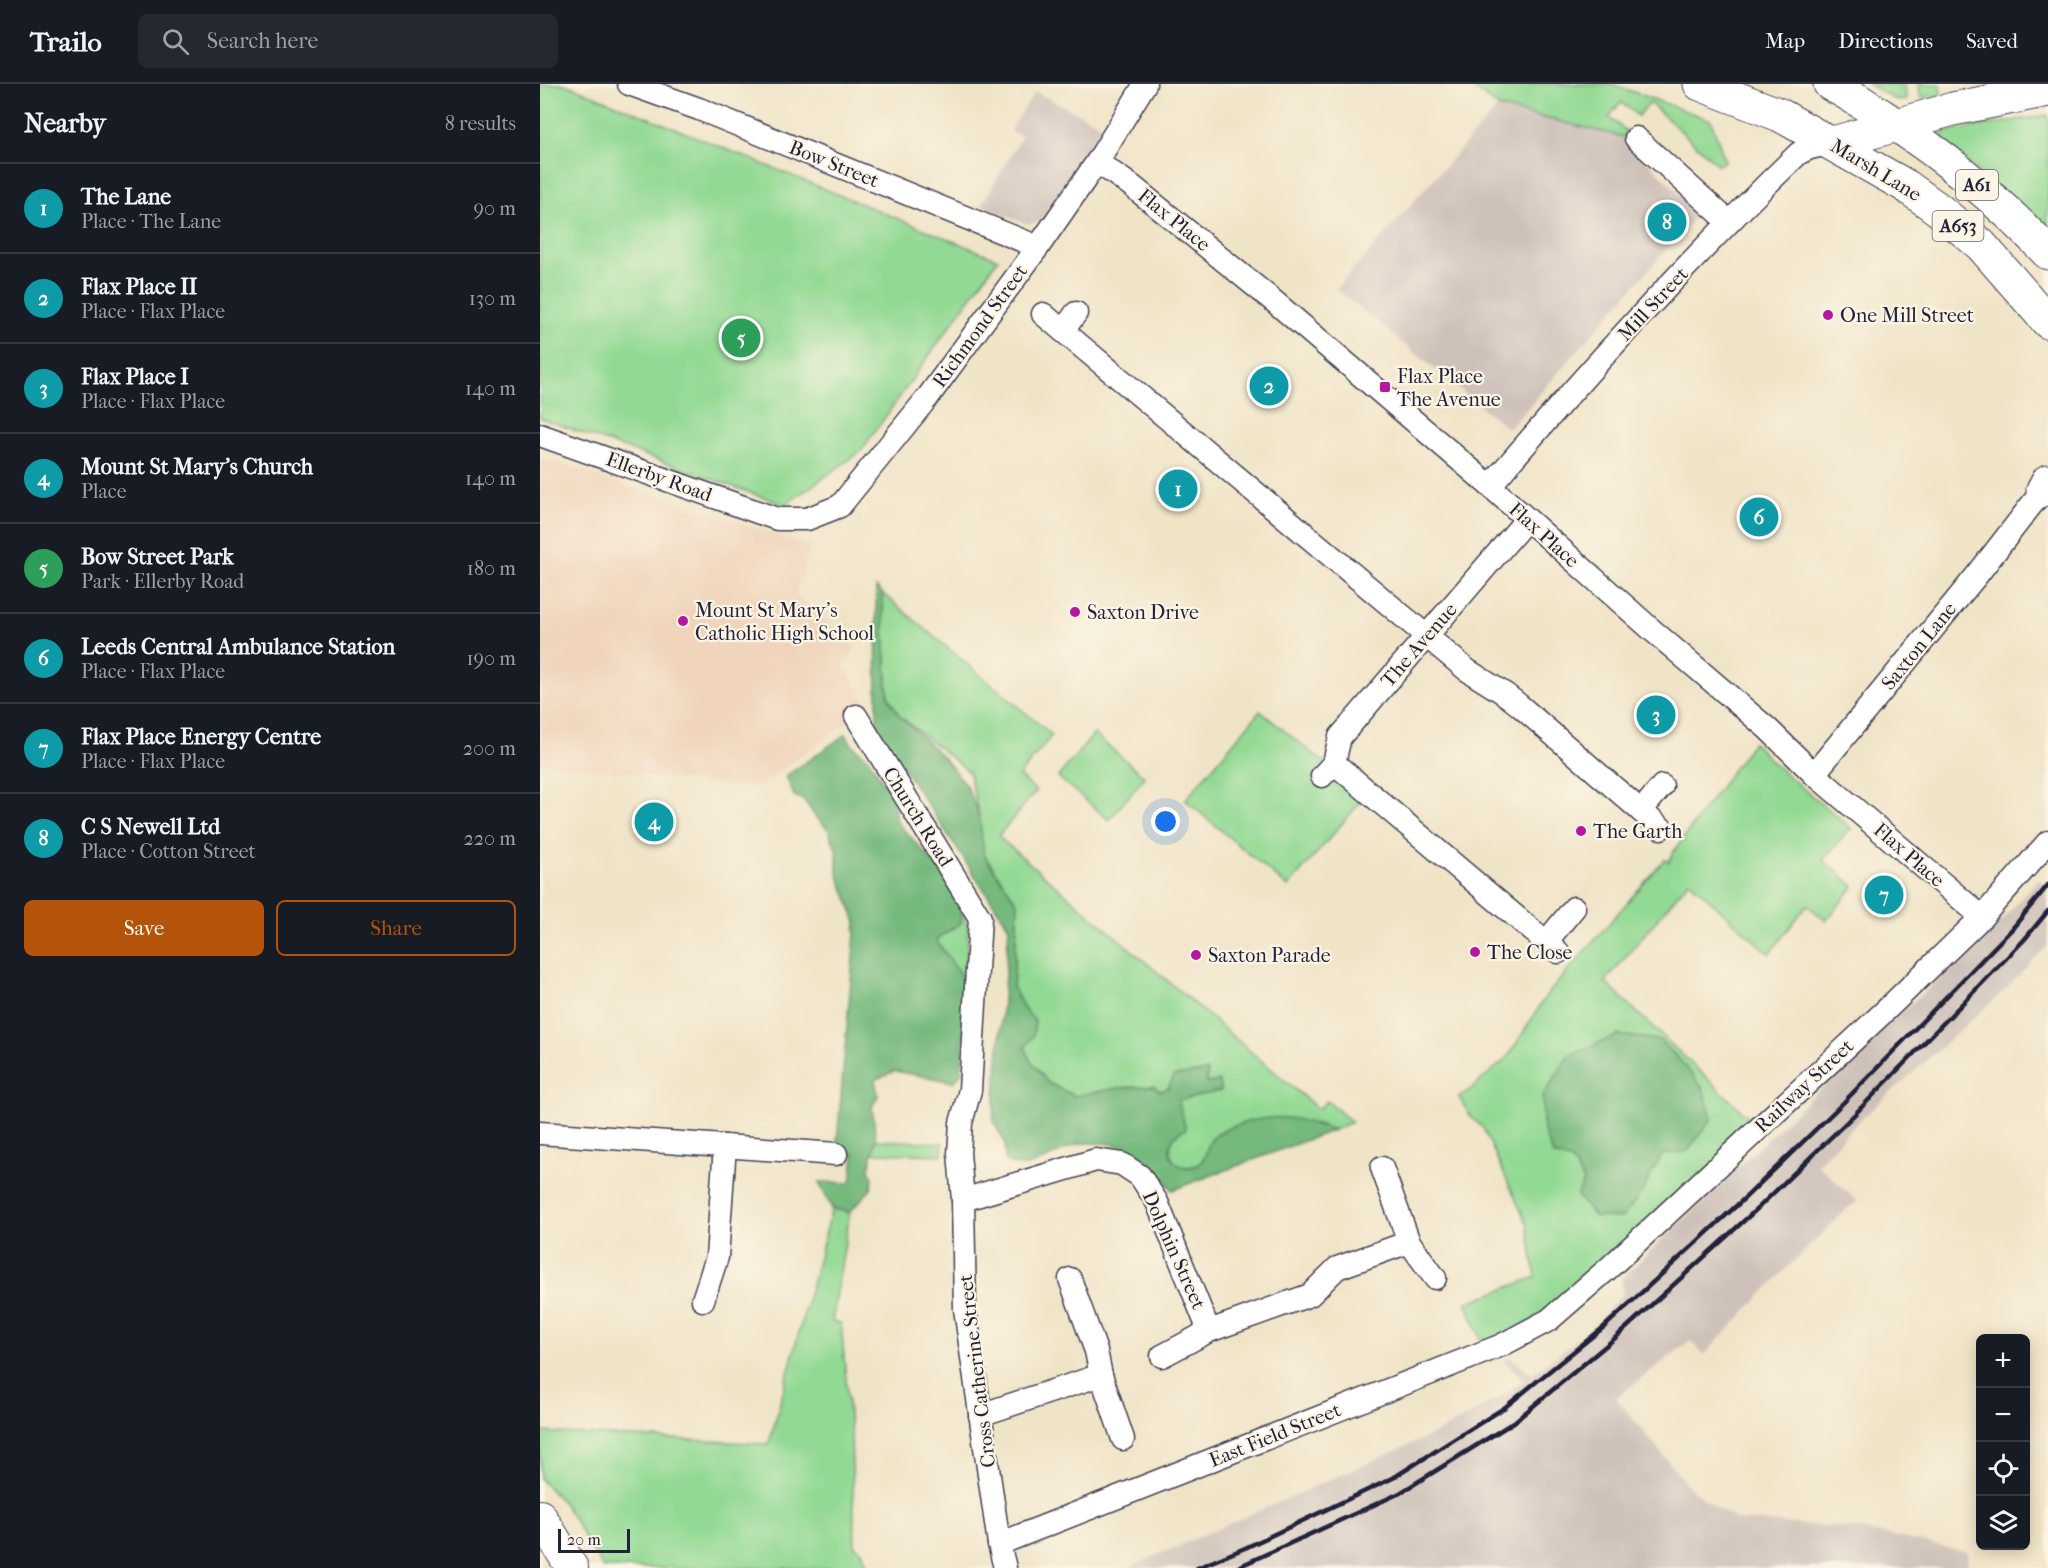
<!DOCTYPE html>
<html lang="en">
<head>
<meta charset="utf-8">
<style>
	:root { --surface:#171b24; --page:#242831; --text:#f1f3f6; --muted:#9ea1a6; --line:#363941; --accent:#b45309 }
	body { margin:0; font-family:"IM FELL French Canon",serif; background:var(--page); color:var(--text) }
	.controls { position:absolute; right:18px; bottom:18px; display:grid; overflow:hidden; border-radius:9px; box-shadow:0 3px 15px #0003 }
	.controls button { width:54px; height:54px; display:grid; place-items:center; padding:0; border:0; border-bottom:2px solid var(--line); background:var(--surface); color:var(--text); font:30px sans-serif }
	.scale { position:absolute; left:18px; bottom:15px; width:72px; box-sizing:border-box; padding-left:6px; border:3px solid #22223b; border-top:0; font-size:16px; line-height:21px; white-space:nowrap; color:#22223b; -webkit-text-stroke:4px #fcf5e5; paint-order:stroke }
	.you { position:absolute; left:626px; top:738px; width:21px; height:21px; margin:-15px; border:4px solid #fff; border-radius:50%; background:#1a73e8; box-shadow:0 0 0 9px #1a73e833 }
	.badge { display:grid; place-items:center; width:39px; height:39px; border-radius:50%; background:var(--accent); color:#fff; font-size:20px; font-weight:700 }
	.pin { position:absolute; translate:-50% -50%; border:3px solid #fff; box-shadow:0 2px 6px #0006 }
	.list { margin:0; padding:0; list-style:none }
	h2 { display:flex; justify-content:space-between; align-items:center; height:78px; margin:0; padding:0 24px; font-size:26px }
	h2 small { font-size:20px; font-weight:400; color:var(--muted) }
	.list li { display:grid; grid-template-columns:39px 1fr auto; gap:18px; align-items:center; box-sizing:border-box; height:90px; padding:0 24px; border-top:2px solid var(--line) }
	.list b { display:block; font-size:22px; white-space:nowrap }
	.list p { margin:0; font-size:20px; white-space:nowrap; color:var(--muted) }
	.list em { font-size:20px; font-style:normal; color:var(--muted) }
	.actions { display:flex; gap:12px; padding:18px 24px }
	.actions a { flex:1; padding:14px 0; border:2px solid var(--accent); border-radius:9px; text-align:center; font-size:21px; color:var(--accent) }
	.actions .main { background:var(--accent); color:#fff }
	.icon { flex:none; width:33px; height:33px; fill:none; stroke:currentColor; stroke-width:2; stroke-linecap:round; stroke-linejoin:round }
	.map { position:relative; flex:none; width:1508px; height:1484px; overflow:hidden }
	header { display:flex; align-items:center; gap:36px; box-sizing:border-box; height:84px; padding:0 30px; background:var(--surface); border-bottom:2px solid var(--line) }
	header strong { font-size:28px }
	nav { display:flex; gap:33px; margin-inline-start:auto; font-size:21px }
	.search { width:420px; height:54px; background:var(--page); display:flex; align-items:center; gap:15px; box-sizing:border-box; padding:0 21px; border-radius:9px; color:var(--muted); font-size:22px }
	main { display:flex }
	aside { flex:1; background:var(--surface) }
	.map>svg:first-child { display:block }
	.built { fill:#f0d5bc }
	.industrial { fill:#cec1b9 }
	.green { fill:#92d993; stroke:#5a7e67; stroke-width:1.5 }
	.forest { fill:#75b97d; stroke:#4c6e5c; stroke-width:1.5 }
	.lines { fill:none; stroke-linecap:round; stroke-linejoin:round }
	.street-casing { stroke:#413f50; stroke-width:25 }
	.secondary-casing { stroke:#413f50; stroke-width:34 }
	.highway-casing { stroke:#413f50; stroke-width:35 }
	.street { stroke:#fff; stroke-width:22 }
	.secondary { stroke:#fff; stroke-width:32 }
	.highway { stroke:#fff; stroke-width:33 }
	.rail { stroke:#22223b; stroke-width:4.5 }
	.poi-dot { fill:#b5179e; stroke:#fcf5e5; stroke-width:2 }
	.labels { text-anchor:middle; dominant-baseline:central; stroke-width:4.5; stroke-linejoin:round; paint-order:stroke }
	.shield { fill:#fcf5e5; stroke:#63616e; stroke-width:1.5 }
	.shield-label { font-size:18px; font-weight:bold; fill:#22223b }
	.street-label { font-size:20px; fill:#22223b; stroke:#fcf5e5 }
	.poi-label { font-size:20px; fill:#22223b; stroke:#fcf5e5; text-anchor:start }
</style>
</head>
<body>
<header>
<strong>Trailo</strong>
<div class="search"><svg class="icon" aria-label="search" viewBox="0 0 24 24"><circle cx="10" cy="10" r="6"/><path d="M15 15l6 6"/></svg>Search here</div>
<nav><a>Map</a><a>Directions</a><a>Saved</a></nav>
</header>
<main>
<aside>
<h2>Nearby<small>8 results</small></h2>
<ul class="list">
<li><span class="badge" style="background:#0f9aa8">1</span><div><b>The Lane</b><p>Place · The Lane</p></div><em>90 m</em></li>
<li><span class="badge" style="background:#0f9aa8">2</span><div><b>Flax Place II</b><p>Place · Flax Place</p></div><em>130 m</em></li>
<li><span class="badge" style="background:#0f9aa8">3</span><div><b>Flax Place I</b><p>Place · Flax Place</p></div><em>140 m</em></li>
<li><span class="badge" style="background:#0f9aa8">4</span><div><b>Mount St Mary's Church</b><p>Place</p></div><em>140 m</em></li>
<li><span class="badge" style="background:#2e9e5b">5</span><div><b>Bow Street Park</b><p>Park · Ellerby Road</p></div><em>180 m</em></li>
<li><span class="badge" style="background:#0f9aa8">6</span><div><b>Leeds Central Ambulance Station</b><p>Place · Flax Place</p></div><em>190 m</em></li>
<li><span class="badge" style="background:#0f9aa8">7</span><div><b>Flax Place Energy Centre</b><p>Place · Flax Place</p></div><em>200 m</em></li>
<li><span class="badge" style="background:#0f9aa8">8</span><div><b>C S Newell Ltd</b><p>Place · Cotton Street</p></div><em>220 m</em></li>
</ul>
<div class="actions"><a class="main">Save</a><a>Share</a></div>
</aside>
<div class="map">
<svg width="1508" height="1484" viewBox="0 0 1508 1484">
	<rect width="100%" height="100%" fill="#fcf5e5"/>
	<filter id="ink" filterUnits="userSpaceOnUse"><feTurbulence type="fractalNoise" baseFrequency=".0167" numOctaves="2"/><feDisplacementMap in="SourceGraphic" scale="12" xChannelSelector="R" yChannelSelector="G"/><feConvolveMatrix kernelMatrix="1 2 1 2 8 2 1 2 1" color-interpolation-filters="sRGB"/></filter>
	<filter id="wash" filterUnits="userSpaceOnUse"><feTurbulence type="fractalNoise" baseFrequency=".008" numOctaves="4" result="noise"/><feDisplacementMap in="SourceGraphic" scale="24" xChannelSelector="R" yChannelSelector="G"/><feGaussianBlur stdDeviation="1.35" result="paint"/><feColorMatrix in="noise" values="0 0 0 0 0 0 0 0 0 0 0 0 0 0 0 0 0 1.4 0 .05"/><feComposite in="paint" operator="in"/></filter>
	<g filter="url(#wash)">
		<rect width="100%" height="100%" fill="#f0e4c7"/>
		<path class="built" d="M0,373L270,462L256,511L315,564L304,580L327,624L217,704L0,679Z"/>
		<g class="industrial">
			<path d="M495,8L562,41L508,131L501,138L487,140L441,122L482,52L470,47Z"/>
			<path d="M958,23L1084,53L1158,129L969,345L796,205Z"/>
			<path d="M1498,795L1506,801L1508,798V861L1466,905L1320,1036L1277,1080L1318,1118L1308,1124L1245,1186L1164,1271L1151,1256L1076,1314L1149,1403L1174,1422L1198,1436L1314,1444L1428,1468L1427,1484H588L901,1347L962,1312L985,1296L963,1277L971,1274L992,1290L1032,1260L1058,1238L1083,1209L1081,1195L1348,940L1405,890L1468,830Z"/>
		</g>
		<g class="green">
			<path d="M0,0H25L458,175L321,367L245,421L0,334Z"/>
			<path d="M928,0H1072L1171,36L1185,77L1178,81L1110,19L1098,32L1081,18L1069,33L1087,48L1084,53L958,23Z"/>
			<path d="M1327,0H1364L1367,16L1358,17Z"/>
			<path d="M1378,0H1400L1401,11L1381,14Z"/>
			<path d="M1508,31V150L1398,52L1404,48Z"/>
			<path d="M342,509L512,651L479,692L496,707L459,751L460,754L778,1025L787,1017L812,1038L794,1046C788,1044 782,1041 777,1040C761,1037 733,1041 716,1042C709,1042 700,1041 693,1042C688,1044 677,1050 673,1054C664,1063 669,1078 653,1082C630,1088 622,1060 640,1047L535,1012L508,999L490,976L485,963L484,925L473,903L478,820L444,771L439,731L429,688L359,631L348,612Z"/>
			<path d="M720,627L781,676L794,679L829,708L748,803L645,716Z"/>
			<path d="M554,650L605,693L569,736L518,693Z"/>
			<path d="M1213,658L1235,681L1311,744L1283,776L1314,802L1286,837L1267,821L1229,870L1149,797L1065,898L1203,1028L1221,1043L1071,1182L946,1268L926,1219L996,1193L987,1140L943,1044L930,1032L919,1013L931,1005L968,973L1006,912L1125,775L1129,778L1134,767Z"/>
			<path d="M420,821L428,843L426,930L396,856L421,839Z"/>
			<path d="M336,1056L403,1059L402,1071L332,1069Z"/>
			<path d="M292,1125L310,1128L292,1238L301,1239L311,1352L315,1462L322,1467L328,1484H63L25,1421L0,1395V1348L229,1360Z"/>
		</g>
		<g class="forest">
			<path d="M336,503L342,509L348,612L359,631L405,675L427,703L439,731L444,771L478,820L473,903L484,925L495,937L493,952L485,963L490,976L508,999L534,1012L577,1004L614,1002L620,1007L628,1004L634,992L667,987V999L679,997L681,1007L638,1016L646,1045C621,1053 627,1086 651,1083C668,1080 664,1065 672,1055C678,1048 691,1043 700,1040C737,1028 758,1034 794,1046L632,1106C613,1078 592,1058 556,1059C550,1059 543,1058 538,1060C514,1067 488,1094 465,1076V1059L453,1036L469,843L337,644Z"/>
			<path d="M306,650L312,661L329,675L353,714L357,738L399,785L420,821L421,838L396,856L423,894L426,914L422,988L414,998L354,987L335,996L338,1012L332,1023L336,1056L329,1085L333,1094L331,1105L310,1128L292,1125L279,1098L311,1099L314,1070H296L316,838L297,787V768L288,745L275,732L264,716L254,712L246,692Z"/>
			<path d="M1078,951L1120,956L1139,975L1163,1004L1172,1034L1148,1067L1122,1071L1102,1108L1082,1134L1055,1133L1037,1112L1044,1097L1032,1077L1013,1071L1003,1045V1012L1029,971Z"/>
		</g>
	</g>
	<g filter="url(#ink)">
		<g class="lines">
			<g class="street-casing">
				<g id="street">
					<path d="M89,0L159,25L498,163"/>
					<path d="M1096,54L1189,138"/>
					<path d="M557,78L592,102L736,219L950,402L1112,546L1228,645L1274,690L1442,833"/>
					<path d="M503,230L523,247L536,229"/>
					<path d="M523,247L927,586L965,610L979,621L1101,727"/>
					<path d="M0,351L237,435H267L300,422L388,313L498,163L557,78L605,0"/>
					<path d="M950,402C1048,287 1150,174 1259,69L1270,64L1293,59"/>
					<path d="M316,632L440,834L430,1006L421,1039L419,1069L423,1116L425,1225L459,1460L465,1484"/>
					<path d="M794,679L1006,858"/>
					<path d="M1274,690L1437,491L1503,406"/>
					<path d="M782,692L794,679L800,653L986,436"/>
					<path d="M1121,744L1101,727L1122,702"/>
					<path d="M1018,868L1006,858L1034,824"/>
					<path d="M0,1049L296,1070"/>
					<path d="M423,1116L556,1076L582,1080L600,1092L617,1118L669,1247L770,1211L797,1184L869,1158L842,1084"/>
					<path d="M869,1158L895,1194"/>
					<path d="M163,1216L177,1173L185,1062"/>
					<path d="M622,1272L669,1247"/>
					<path d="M561,1291L583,1355"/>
					<path d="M440,1331L561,1291L556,1267L530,1195"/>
					<path d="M459,1460L962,1261L1009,1236L1071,1182L1346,926L1442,833L1508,758"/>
				</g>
			</g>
			<g class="secondary-casing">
				<path id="secondary" d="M0,1432L32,1484"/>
			</g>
			<g class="highway-casing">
				<g id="highway">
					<path d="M1160,0L1240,31L1366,102L1398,125L1441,161L1508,238"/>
					<path d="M1290,0C1308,9 1324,20 1341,31C1403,70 1458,116 1508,169"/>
					<path d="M1293,59L1413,25L1508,6"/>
					<path d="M1503,406L1508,397"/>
				</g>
			</g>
			<use href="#street" class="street"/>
			<use href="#secondary" class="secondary"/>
			<use href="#highway" class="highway"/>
			<g class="rail">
				<path d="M657,1484L705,1464L853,1394L964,1324L1064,1243L1207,1112L1303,1019L1472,845L1508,801"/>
				<path d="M696,1484L860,1409L974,1338L1074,1255L1218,1124L1315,1030L1484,856L1508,827"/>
			</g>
		</g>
	</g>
	<g class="poi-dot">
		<circle cx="1288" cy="231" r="6"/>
		<rect x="839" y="297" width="12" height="12" rx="3"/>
		<circle cx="535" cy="528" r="6"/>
		<circle cx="143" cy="537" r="6"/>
		<circle cx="1041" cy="747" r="6"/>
		<circle cx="935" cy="868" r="6"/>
		<circle cx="656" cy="871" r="6"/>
	</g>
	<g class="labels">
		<g class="shield">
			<rect x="1416" y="86" width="42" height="30" rx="4.5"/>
			<rect x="1392.5" y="127" width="51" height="30" rx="4.5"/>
		</g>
		<g class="shield-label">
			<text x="1437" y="101">A61</text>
			<text x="1418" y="142">A653</text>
		</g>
		<g class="street-label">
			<text transform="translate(294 80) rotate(22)">Bow Street</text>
			<text transform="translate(1336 86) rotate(31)">Marsh Lane</text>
			<text transform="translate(634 136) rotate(39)">Flax Place</text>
			<text transform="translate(1113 220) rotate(-47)">Mill Street</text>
			<text transform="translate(440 242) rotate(-54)">Richmond Street</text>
			<text transform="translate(119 393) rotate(20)">Ellerby Road</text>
			<text transform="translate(1004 451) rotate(42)">Flax Place</text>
			<text transform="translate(879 561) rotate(-49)">The Avenue</text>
			<text transform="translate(1379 562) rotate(-51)">Saxton Lane</text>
			<text transform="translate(378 733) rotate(58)">Church Road</text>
			<text transform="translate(1369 771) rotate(41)">Flax Place</text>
			<text transform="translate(1264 1002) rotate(-43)">Railway Street</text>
			<text transform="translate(634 1166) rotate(66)">Dolphin Street</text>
			<text transform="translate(437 1287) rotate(-97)">Cross Catherine Street</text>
			<text transform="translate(735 1351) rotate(-22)">East Field Street</text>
		</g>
		<g class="poi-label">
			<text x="1300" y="231">One Mill Street</text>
			<text x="857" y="292">Flax Place<tspan x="857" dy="23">The Avenue</tspan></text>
			<text x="155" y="526">Mount St Mary's<tspan x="155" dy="23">Catholic High School</tspan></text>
			<text x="547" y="528">Saxton Drive</text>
			<text x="1053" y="747">The Garth</text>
			<text x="947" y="868">The Close</text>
			<text x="668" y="871">Saxton Parade</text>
		</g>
	</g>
</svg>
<div class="controls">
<button>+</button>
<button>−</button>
<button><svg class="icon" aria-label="locate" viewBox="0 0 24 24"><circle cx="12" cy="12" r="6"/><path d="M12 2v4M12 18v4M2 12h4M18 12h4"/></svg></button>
<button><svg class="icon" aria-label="layers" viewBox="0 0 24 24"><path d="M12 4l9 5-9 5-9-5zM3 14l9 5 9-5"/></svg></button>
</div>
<div class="scale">20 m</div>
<div class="you"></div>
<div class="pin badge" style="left:638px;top:405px;background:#0f9aa8">1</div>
<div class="pin badge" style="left:729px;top:302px;background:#0f9aa8">2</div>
<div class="pin badge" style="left:1116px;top:631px;background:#0f9aa8">3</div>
<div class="pin badge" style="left:114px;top:738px;background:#0f9aa8">4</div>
<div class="pin badge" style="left:201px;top:254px;background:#2e9e5b">5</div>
<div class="pin badge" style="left:1219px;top:433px;background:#0f9aa8">6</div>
<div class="pin badge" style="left:1344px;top:811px;background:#0f9aa8">7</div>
<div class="pin badge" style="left:1127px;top:138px;background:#0f9aa8">8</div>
</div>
</main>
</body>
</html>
